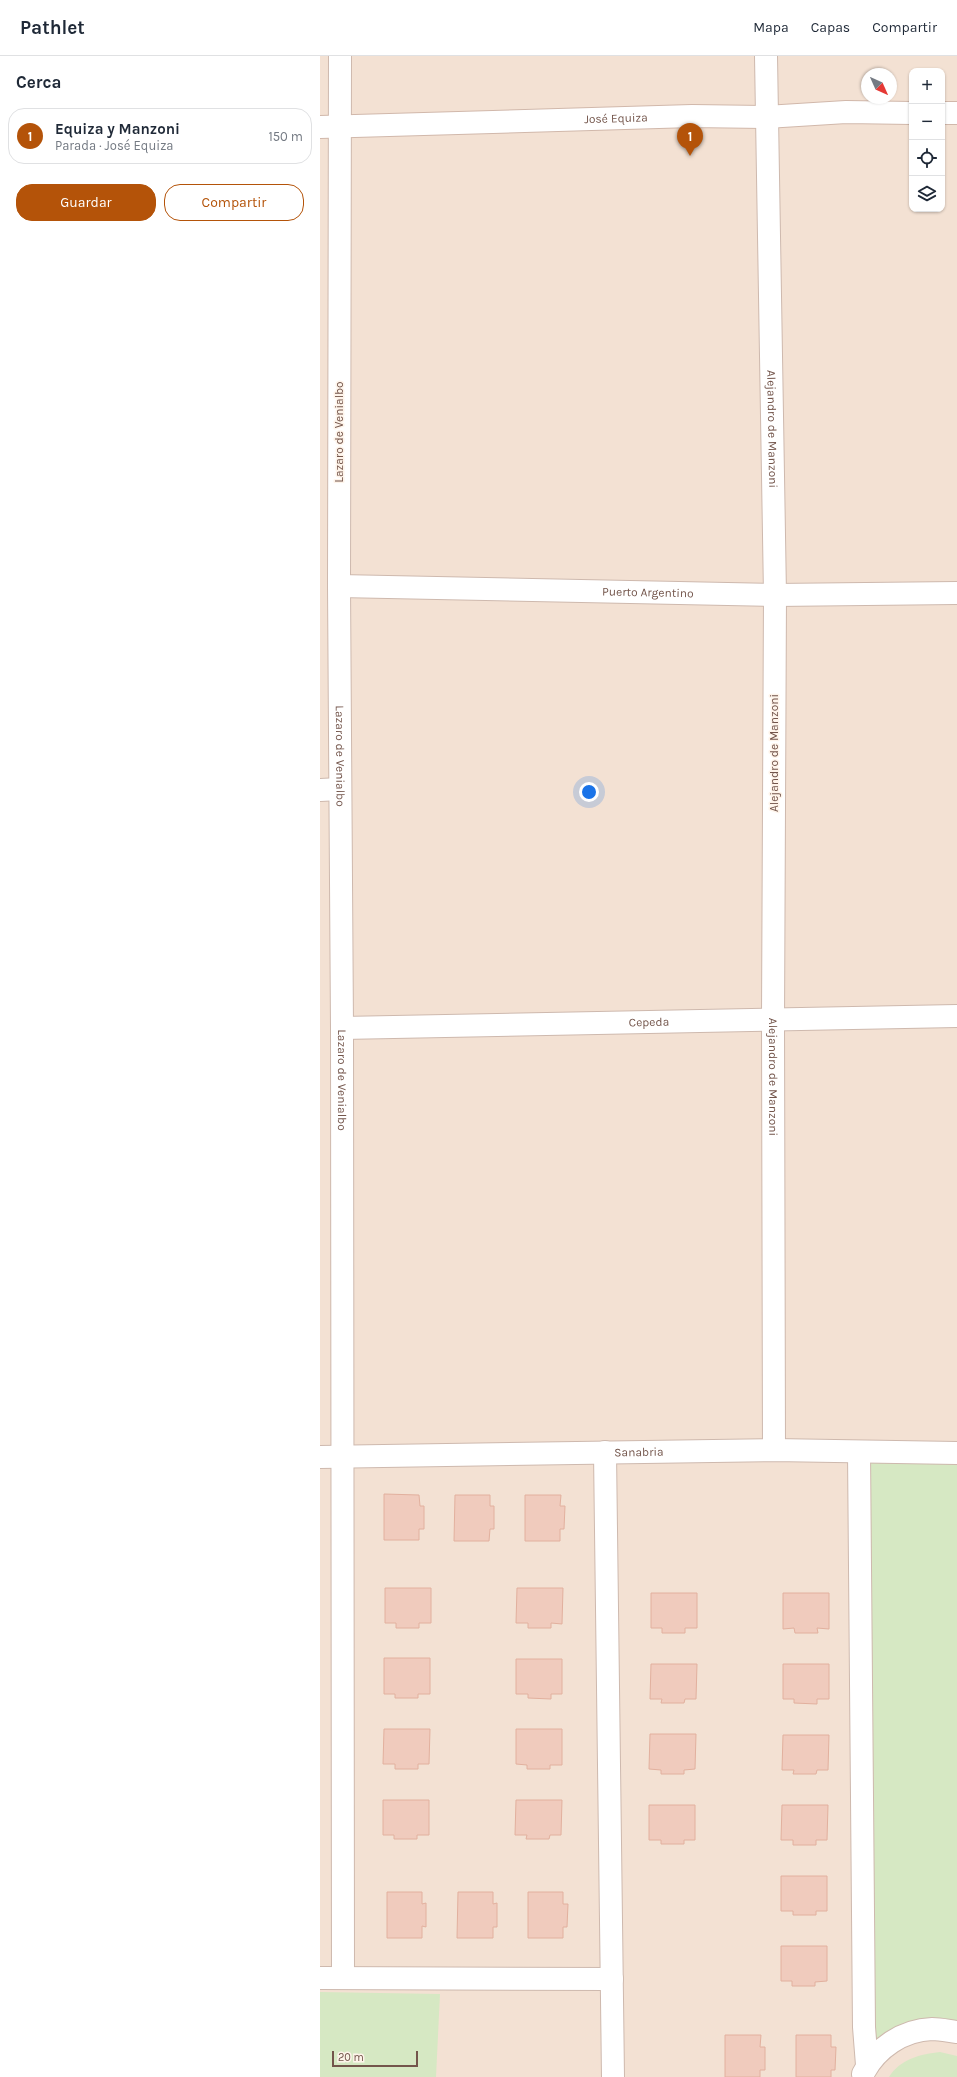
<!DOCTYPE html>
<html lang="es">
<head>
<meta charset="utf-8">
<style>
	:root { --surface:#fff; --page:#f6f6f7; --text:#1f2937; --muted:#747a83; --line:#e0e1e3; --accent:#b45309 }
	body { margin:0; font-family:Karla,sans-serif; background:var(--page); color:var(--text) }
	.controls { position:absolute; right:12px; top:12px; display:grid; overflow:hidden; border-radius:8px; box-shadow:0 1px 3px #0004 }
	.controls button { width:36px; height:36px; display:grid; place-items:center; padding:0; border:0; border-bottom:1px solid var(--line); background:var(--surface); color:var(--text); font:20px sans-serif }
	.compass { position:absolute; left:541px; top:12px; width:36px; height:36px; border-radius:50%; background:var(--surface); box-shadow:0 1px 3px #0004; rotate:135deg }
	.scale { position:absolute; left:12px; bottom:10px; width:86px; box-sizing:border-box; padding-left:4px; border:2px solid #73554b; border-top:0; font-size:11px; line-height:14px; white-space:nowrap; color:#73554b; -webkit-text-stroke:3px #fef4ea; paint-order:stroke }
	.you { position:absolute; left:269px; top:736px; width:14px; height:14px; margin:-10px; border:3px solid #fff; border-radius:50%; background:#1a73e8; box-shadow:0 0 0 6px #1a73e833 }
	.badge { display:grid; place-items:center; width:26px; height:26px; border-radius:50%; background:var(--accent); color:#fff; font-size:13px; font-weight:700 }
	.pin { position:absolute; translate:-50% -33px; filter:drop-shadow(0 1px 2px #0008) }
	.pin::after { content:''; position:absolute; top:21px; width:14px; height:12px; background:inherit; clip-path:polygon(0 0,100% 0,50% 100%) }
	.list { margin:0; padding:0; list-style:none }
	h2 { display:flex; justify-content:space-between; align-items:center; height:52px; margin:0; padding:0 16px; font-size:17px }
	h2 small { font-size:13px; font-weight:400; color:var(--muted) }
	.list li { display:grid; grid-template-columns:26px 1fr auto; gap:12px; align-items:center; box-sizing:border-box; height:56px; margin:0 8px 8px; padding:0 8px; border:1px solid var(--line); border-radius:16px }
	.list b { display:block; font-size:15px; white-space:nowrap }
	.list p { margin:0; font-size:13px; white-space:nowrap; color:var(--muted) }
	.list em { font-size:13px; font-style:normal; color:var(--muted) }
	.actions { display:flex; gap:8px; padding:12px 16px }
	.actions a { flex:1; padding:9px 0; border:1px solid var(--accent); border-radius:16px; text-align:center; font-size:14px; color:var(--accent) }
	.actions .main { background:var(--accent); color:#fff }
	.icon { flex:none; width:22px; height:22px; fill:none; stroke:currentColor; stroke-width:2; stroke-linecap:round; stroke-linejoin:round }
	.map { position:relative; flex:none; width:637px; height:2021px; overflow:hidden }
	header { display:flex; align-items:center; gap:24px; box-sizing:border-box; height:56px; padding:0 20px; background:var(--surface); border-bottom:1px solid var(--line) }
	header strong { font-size:19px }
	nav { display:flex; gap:22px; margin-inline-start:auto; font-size:14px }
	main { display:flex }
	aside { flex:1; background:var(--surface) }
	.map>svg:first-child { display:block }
	.residential { fill:#f3e1d3; fill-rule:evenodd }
	.green { fill:#d6e8c3 }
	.building { fill:#f0cbbd; stroke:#e2b09e }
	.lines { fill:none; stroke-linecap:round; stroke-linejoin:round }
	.street-casing { stroke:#ceb9ae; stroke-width:24 }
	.secondary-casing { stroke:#d1b8ab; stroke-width:24 }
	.street { stroke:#fff; stroke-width:22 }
	.secondary { stroke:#fff; stroke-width:22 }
	.labels { text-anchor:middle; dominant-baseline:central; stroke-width:3; stroke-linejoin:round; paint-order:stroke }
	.street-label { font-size:12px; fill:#73554b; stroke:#fef4ea }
</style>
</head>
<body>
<header>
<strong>Pathlet</strong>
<nav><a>Mapa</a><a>Capas</a><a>Compartir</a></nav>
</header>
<main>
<aside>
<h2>Cerca<small></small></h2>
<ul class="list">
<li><span class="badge">1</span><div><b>Equiza y Manzoni</b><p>Parada · José Equiza</p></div><em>150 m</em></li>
</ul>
<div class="actions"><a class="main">Guardar</a><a>Compartir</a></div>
</aside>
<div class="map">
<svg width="637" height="2021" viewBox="0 0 637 2021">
	<rect width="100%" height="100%" fill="#fbf0e4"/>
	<path class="residential" d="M0,0H637V2021H0ZM592,15H622V153H592ZM547,18H571V42H547Z"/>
	<g class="green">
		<path d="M539,1396L637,1397V1976L612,1973L547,2009Z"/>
		<path d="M0,1936L120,1938L116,2021H0Z"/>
		<path d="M620,1996L637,2000V2021H569C580,2003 601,1998 620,1996Z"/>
	</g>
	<g class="building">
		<path d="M64,1438L99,1439L100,1450H104V1473H99V1484H64Z"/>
		<path d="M135,1439H170V1450H174V1473H170L169,1485H134Z"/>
		<path d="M205,1439H241L240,1450H245L244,1473H240V1485H205Z"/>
		<path d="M65,1532H111V1567H99V1572H76V1567H65Z"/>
		<path d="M197,1532H243L242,1568L231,1567V1572H208V1567H196Z"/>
		<path d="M331,1537H377V1572H365V1577H342V1572H331Z"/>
		<path d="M463,1537H509V1573L497,1572L498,1577H475L474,1572L463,1573Z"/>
		<path d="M64,1602H110V1638H98V1642H75V1638H64Z"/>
		<path d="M196,1603H242V1638H231V1643L208,1642V1638H196Z"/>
		<path d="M331,1608H377L376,1643H365L364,1647H341L342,1643H330Z"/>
		<path d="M463,1608H509V1643H497V1648L474,1647V1643H463Z"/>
		<path d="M64,1673H110L109,1708H98V1713H75V1708H63Z"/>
		<path d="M196,1673H242V1709H230V1713H207V1709L196,1708Z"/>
		<path d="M330,1678H376L375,1713L364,1714V1718H341V1714L329,1713Z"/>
		<path d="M463,1679H509L508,1714H497L496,1718H473L474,1714H462Z"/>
		<path d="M63,1744H109V1779H97V1783H74V1779H63Z"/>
		<path d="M196,1744H242L241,1779H230L229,1783H206L207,1779H195Z"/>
		<path d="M329,1749H375V1784H364V1788H341V1784H329Z"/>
		<path d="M462,1749H508L507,1784H496V1789H473V1784H461Z"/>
		<path d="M461,1820H507V1855H496V1859H473V1855H461Z"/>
		<path d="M67,1836H102V1848L106,1847V1871L102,1870V1882H67Z"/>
		<path d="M138,1836H173V1848L177,1847V1871H173V1882H137Z"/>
		<path d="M208,1836H243V1848H248L247,1871H243V1882H208Z"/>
		<path d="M461,1890H507V1925L495,1926V1930H472V1925H461Z"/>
		<path d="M405,1979H441L440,1991H445V2014H440V2021H405Z"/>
		<path d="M476,1979H511V1991H516L515,2014H511V2021H476Z"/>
	</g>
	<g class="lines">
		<g class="street-casing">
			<g id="street">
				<path id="s1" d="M20,0L19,530L22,972L23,1922"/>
				<path id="s2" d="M446,0L455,539L453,963L454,1394"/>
				<path id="s3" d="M19,530L455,539L637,537"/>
				<path d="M0,734L20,733"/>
				<path id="s4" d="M22,972L637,960"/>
				<path d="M285,1396L293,2021"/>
				<path d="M539,1396L544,1971L547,2009"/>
				<path id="s5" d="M0,1401L454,1394L637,1397"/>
				<path d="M0,1922L292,1923"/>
				<path d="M543,2018C556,1992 583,1974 612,1973C620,1973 629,1975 637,1976"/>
			</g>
		</g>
		<g class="secondary-casing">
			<g id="secondary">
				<path d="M622,57H637"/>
				<path id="s6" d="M0,71L372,60L446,61L526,56L592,57"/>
			</g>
		</g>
		<use href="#street" class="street"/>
		<use href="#secondary" class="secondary"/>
	</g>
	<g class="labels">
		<g class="street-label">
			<text stroke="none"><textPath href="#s6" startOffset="296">José Equiza</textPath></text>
			<text stroke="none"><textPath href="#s2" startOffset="373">Alejandro de Manzoni</textPath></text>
			<text transform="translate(19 376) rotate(-90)">Lazaro de Venialbo</text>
			<text stroke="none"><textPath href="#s3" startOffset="309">Puerto Argentino</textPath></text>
			<text transform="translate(454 697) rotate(-90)">Alejandro de Manzoni</text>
			<text stroke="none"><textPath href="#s1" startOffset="700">Lazaro de Venialbo</textPath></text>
			<text stroke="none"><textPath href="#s4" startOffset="307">Cepeda</textPath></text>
			<text stroke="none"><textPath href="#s2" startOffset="1021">Alejandro de Manzoni</textPath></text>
			<text stroke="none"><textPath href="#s1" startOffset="1024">Lazaro de Venialbo</textPath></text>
			<text stroke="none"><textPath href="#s5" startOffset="319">Sanabria</textPath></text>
		</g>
	</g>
</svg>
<div class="controls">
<button>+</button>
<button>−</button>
<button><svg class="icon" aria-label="locate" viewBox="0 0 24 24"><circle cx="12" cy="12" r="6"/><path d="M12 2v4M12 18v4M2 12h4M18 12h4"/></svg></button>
<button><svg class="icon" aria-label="layers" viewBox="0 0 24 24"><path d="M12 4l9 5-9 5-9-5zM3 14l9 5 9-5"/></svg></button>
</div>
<svg class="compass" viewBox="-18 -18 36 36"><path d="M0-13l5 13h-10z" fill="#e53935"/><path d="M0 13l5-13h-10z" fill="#747a83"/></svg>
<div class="scale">20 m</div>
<div class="you"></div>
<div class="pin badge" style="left:370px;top:100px">1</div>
</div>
</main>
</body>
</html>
